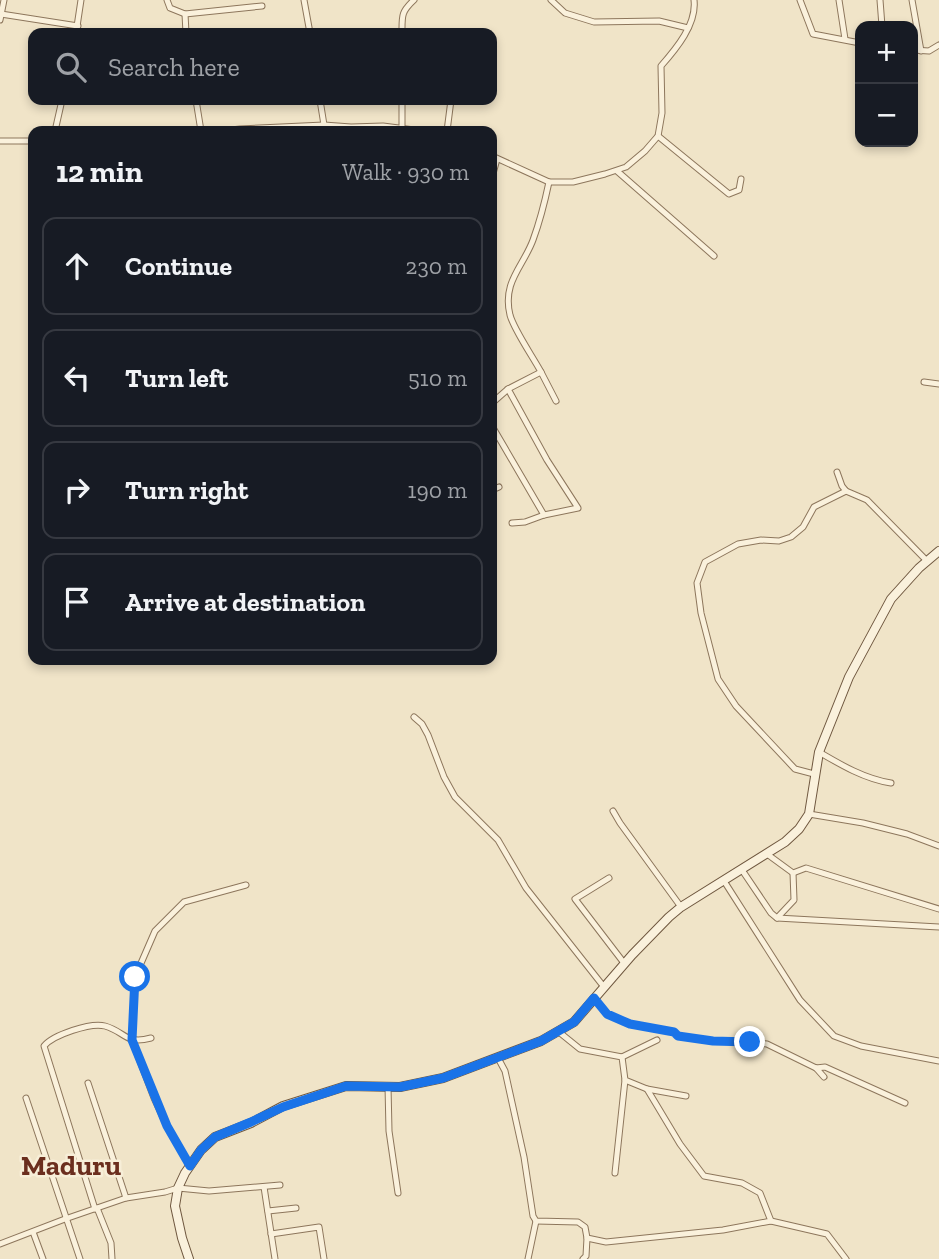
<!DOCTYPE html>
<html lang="en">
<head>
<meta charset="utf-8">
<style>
	:root { --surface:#171b24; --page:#242831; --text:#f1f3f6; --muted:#9ea1a6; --line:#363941 }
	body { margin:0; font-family:"Zilla Slab",serif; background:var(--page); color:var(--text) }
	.controls { position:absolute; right:21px; top:21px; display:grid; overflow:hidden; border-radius:14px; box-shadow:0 4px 10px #0003 }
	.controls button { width:63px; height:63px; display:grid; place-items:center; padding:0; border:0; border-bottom:2px solid var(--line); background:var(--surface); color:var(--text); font:35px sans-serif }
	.stop { position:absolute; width:21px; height:21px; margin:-16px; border:5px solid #1a73e8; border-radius:50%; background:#fff }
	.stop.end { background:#1a73e8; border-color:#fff; box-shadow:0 2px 7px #0008 }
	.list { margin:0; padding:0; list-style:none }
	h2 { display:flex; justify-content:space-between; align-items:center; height:91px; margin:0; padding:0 28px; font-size:30px }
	h2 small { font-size:23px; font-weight:400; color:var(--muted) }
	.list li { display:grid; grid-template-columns:46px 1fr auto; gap:21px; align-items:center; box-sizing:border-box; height:98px; margin:0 14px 14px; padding:0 14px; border:2px solid var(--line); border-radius:14px }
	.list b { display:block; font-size:26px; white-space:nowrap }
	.list em { font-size:23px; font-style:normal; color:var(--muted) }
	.icon { flex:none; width:38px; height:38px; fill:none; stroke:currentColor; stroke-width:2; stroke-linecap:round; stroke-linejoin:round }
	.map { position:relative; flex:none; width:939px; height:1259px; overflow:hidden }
	.search { position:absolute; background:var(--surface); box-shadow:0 4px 10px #0003; left:28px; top:28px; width:469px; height:77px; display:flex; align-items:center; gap:18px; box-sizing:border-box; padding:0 24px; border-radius:14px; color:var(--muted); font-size:26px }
	.panel { position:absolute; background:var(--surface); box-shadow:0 4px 10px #0003; left:28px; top:126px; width:469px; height:539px; border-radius:14px }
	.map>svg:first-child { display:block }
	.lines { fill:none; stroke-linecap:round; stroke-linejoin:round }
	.minor-casing { stroke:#8d765c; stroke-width:7 }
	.secondary-casing { stroke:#6f573f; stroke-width:10 }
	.minor { stroke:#faf1dc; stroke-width:5 }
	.secondary { stroke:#faf1dc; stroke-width:8 }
	.route { stroke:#1a73e8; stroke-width:9 }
	.labels { text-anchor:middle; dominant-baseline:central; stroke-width:5; stroke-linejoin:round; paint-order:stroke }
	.quarter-label { font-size:28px; font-weight:bold; fill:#6b2e1e; stroke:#f7eed8 }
</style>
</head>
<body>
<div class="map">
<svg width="939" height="1259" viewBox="0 0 939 1259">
	<rect width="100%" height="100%" fill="#f0e4c8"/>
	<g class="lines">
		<g class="minor-casing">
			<g id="minor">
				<path d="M167,0L170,8L185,14L262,6"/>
				<path d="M304,0L310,33"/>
				<path d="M551,0L565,13L594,22L659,21L688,28"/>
				<path d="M800,0L813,34L860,43"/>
				<path d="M839,0L845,39"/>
				<path d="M880,0L882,26"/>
				<path d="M912,0L921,51"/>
				<path d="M1,14L78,26"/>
				<path d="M185,14L186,33"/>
				<path d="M0,20L4,0"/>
				<path d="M76,33L81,0"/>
				<path d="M402,33C402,16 401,12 414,0"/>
				<path d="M913,50L929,51L939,45"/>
				<path d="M196,100L201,131"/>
				<path d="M320,100L324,125"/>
				<path d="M402,100V129"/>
				<path d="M55,131L62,100"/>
				<path d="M222,131L240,129L324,125L351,127L383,126L422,131"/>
				<path d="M447,131L451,100"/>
				<path d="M658,136L729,194L739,190L741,179"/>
				<path d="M0,141H33"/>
				<path d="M492,156L549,182H573L605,174L626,167L645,151L658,136L662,113L661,66C676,49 697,24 694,0"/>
				<path d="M617,171L714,256"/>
				<path d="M492,177L497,159"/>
				<path d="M541,372L556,401"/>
				<path d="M924,382L939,384"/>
				<path d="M492,403L508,389"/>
				<path d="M492,426L544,515"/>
				<path d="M837,472L842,486L846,491L867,500L927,561"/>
				<path d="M492,490L499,487"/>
				<path d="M512,523L525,522L544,515L578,508L547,460L508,389L541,372C533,357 514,330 510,315C502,282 523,267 533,240C540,221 545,201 549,182"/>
				<path d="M414,717L422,724L428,735L444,777L455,797L498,840L526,888L604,987"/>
				<path d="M819,752C841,765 865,779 891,783"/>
				<path d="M814,774L795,769L736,706L718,679L701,613L697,583L705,562L738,544L761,540L779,541L791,537L803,527L814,507L846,491"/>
				<path d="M613,811L620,823L681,907"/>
				<path d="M809,814L863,823L907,834L939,846"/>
				<path d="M767,854L793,873L806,868L939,909"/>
				<path d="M742,870L771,913L777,918L939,927"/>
				<path d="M609,878L575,899L624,963"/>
				<path d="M724,881L800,1000L834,1036L861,1046L939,1061"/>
				<path d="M777,918L794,900L793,873"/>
				<path d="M594,998L607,1014L630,1024L674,1032L678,1036L713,1041L749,1042L767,1044L816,1068L825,1067L905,1103"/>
				<path d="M622,1057L657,1040"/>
				<path d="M498,1058L505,1071L524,1157L533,1216L536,1221L578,1222L585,1227L587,1238L606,1242L723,1230L771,1221L760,1193L742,1183L704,1176L680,1144L647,1089L625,1080L622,1057L580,1049L559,1032"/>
				<path d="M816,1068L824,1077"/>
				<path d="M88,1083L126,1198"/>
				<path d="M388,1086L389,1131L398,1193"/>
				<path d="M647,1089L686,1096"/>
				<path d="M26,1098L80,1259"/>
				<path d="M190,1166L167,1126L154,1098L132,1040L135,977L155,931L184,902L246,885"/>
				<path d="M615,1173L625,1080"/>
				<path d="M264,1187L275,1259"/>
				<path d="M97,1208L111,1243L112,1259"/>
				<path d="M95,1209L44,1046C53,1035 91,1022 105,1026C126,1032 125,1045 151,1038"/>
				<path d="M268,1211L296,1208"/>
				<path d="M771,1221L827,1234L846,1259"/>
				<path d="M33,1232L43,1259"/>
				<path d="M271,1234L319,1227L324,1259"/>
				<path d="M0,1244L65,1219L126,1198L165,1192L178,1188L209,1191L280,1185"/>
				<path d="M528,1259L536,1221"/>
				<path d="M583,1259L586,1256L587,1238"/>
			</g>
		</g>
		<g class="secondary-casing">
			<path id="secondary" d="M189,1259L182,1238L175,1206L178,1188L185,1173L201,1150L215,1137L251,1123L283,1106L346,1086L400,1087L443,1078L541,1041L574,1022L632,955L669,917L681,907L785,842L799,829L809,814L819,752L849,677L891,599L919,568L939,551"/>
		</g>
		<use href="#minor" class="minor"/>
		<use href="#secondary" class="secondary"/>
	</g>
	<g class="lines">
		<path class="route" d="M135,977L132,1040L167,1126L190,1166L201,1150L215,1137L251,1122L283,1107L346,1086L400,1087L443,1078L541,1041L574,1022L594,998L607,1014L630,1024L674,1032L678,1036L713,1041L750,1042"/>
	</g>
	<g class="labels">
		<g class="quarter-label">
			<text x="71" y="1165">Maduru</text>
		</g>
	</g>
</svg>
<div class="controls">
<button>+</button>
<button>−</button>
</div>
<div class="stop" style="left:135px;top:977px"></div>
<div class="stop end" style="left:750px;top:1042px"></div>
<div class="search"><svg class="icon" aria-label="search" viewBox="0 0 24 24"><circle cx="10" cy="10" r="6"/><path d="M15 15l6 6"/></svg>Search here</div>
<section class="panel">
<h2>12 min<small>Walk · 930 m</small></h2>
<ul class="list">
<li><svg class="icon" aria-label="ahead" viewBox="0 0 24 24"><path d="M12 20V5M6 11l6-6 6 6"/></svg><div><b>Continue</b></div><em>230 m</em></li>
<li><svg class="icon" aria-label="left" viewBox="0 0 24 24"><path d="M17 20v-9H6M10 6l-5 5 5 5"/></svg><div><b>Turn left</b></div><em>510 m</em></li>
<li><svg class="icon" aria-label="right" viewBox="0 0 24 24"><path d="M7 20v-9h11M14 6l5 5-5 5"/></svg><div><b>Turn right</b></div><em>190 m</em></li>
<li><svg class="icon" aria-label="arrive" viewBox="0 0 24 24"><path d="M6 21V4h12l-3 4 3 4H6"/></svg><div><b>Arrive at destination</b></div></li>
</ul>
</section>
</div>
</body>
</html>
